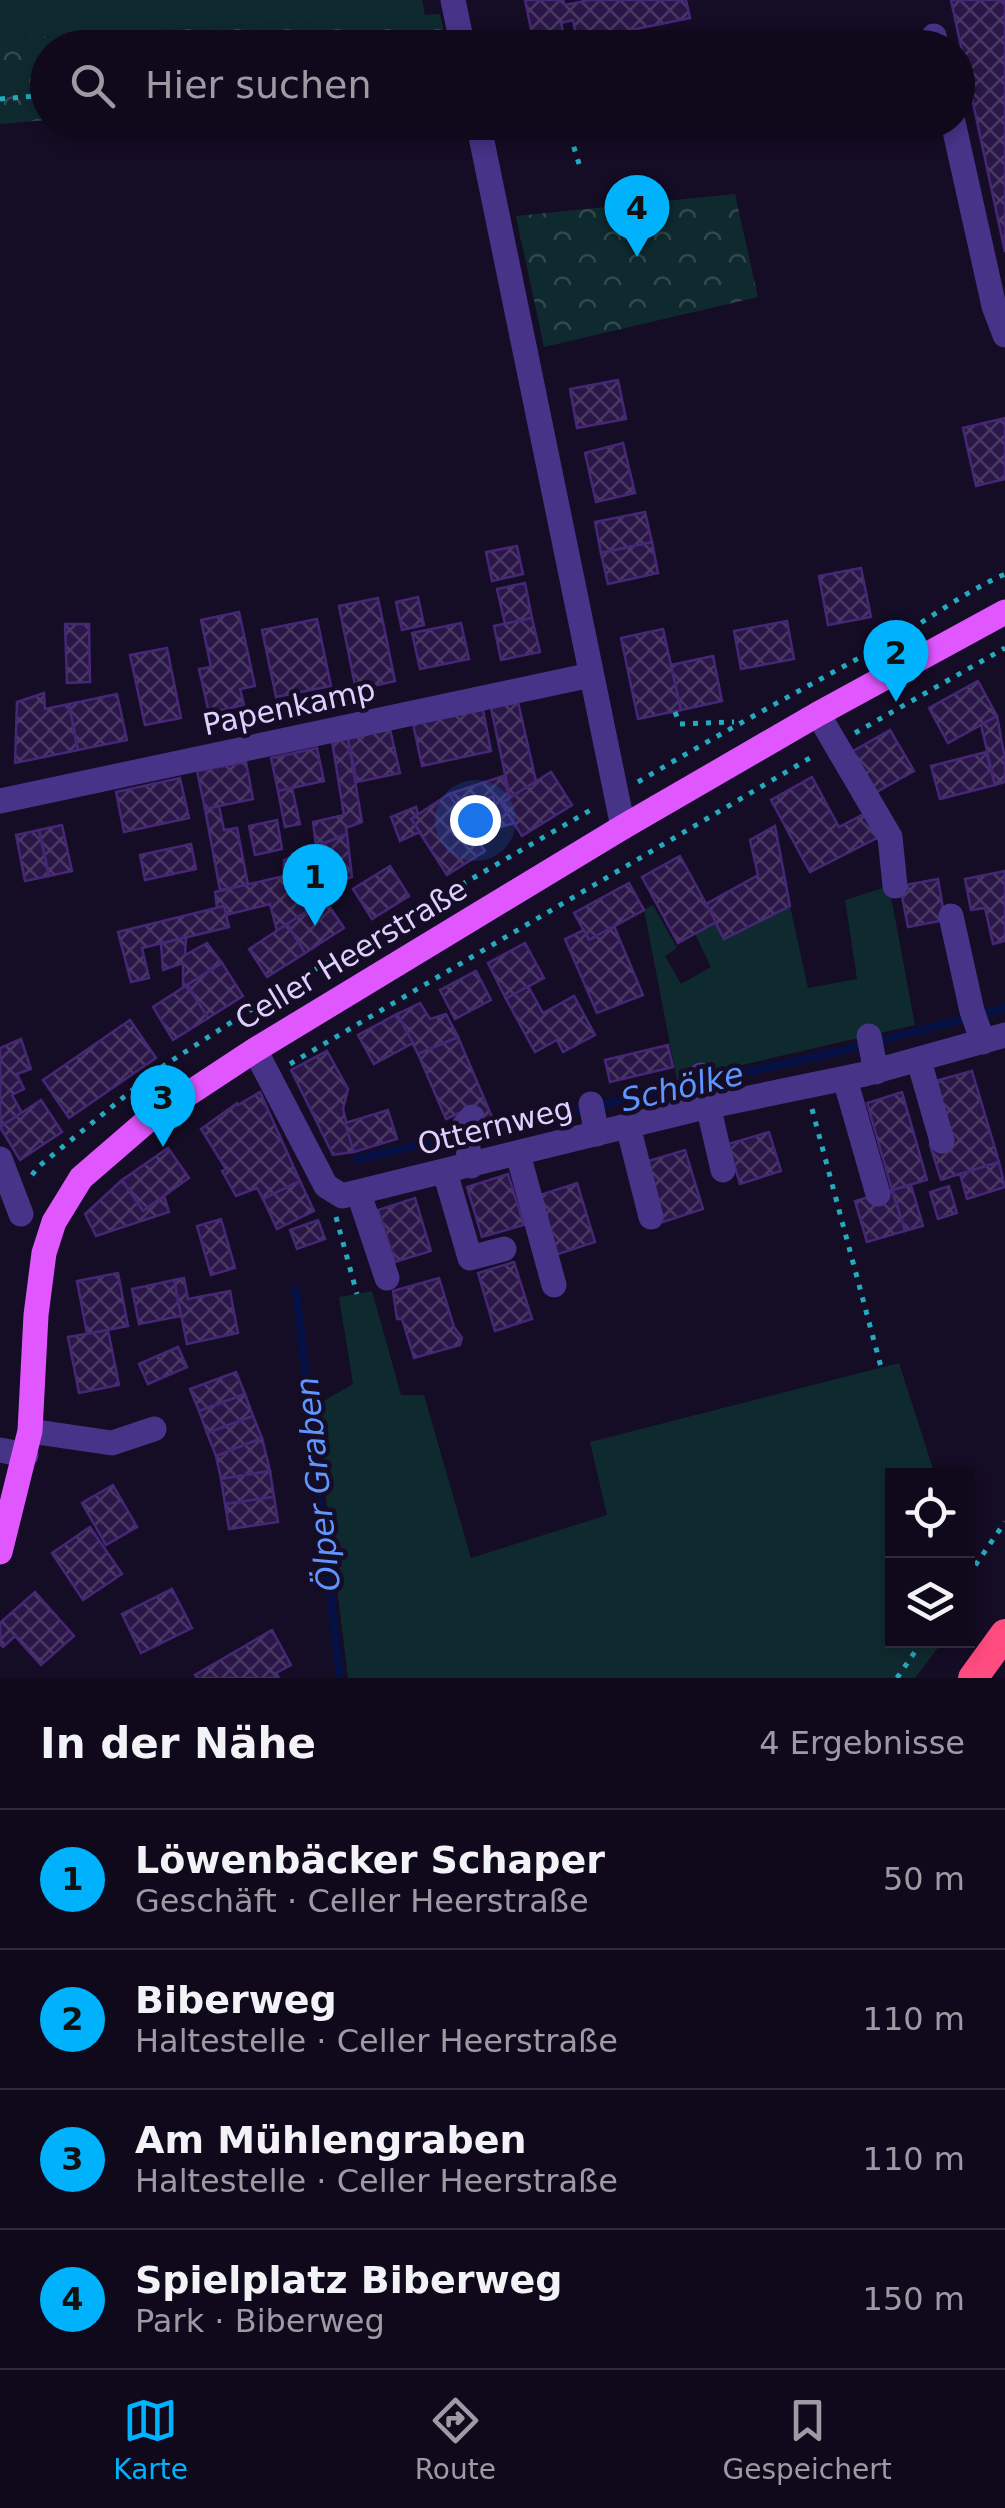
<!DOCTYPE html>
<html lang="de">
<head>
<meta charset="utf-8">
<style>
	:root { --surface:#10091c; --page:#191225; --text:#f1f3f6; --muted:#9c9aa3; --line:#302a3b; --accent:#00b1fb }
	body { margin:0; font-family:"DejaVu Sans",sans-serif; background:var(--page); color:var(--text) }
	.controls { position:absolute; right:30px; bottom:30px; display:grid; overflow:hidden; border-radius:0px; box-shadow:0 5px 15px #0003 }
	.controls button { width:90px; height:90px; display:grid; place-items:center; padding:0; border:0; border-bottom:2px solid var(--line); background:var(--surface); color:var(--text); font:50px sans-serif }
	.you { position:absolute; left:475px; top:820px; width:35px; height:35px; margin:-25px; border:8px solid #fff; border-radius:50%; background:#1a73e8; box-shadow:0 0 0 15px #1a73e833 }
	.badge { display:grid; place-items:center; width:65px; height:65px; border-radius:50%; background:var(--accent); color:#111; font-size:32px; font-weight:700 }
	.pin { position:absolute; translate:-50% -82px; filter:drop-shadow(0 2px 5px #0008) }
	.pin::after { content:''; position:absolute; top:52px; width:35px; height:30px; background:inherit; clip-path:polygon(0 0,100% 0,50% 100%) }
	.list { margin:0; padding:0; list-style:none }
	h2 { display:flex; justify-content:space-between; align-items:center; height:130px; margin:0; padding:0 40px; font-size:42px }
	h2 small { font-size:32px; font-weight:400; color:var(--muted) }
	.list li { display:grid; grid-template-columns:65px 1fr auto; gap:30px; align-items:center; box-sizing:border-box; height:140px; padding:0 40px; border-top:2px solid var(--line) }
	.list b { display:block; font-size:38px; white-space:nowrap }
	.list p { margin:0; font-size:32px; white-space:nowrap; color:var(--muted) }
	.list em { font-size:32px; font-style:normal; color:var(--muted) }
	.icon { flex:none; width:55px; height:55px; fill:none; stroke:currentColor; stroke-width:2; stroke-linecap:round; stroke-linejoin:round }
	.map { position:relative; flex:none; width:1005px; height:1678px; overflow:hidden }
	.search { position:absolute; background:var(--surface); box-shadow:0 5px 15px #0003; left:30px; right:30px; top:30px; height:110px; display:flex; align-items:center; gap:25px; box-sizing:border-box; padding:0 35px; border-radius:55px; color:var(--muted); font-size:38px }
	.sheet { height:690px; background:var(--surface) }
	nav { display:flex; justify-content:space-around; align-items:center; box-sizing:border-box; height:140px; border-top:2px solid var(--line); background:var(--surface); font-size:28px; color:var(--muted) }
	nav a { display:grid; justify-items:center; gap:5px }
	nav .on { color:var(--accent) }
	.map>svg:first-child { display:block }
	.green { fill:#0f2a2f }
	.park { fill:url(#park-crowns) }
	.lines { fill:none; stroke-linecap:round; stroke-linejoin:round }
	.stream { stroke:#051045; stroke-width:8 }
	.building { fill:url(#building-cross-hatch); stroke:#462776; stroke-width:2.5 }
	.path { stroke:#24abbf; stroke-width:5; stroke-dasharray:5 8; stroke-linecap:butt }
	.minor { stroke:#473388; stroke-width:25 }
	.major { stroke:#e157ff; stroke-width:25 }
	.highway { stroke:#ff4b7e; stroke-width:30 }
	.labels { text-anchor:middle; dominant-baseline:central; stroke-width:9; stroke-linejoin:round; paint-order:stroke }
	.street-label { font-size:30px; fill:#dfd0ff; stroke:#150c25 }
	.water-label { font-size:32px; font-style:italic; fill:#5e95ff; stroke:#150c25 }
</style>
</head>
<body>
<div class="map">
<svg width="1005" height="1678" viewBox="0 0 1005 1678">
	<defs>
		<pattern id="park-crowns" width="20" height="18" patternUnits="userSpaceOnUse" patternTransform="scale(2.5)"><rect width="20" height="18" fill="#0f2a2f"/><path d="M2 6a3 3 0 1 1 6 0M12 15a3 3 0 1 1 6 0" fill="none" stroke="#32484e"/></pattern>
		<pattern id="building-cross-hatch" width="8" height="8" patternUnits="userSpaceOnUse" patternTransform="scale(2.5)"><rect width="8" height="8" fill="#2a1747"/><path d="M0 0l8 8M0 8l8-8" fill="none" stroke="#483863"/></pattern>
	</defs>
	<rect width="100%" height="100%" fill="#150c25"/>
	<g class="green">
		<path d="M0,0H422L425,15L0,39Z"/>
		<path d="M889,886L915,1025L677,1080L644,910L653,905L677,948L665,956L681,984L711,967L695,934L716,922L725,939L790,906L808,988L857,979L845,900Z"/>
		<path d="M372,1291L401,1395H424L471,1558L607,1515L590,1442L899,1363L935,1475L892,1476V1640L943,1641L915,1678H348L315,1406L353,1384L339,1297Z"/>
	</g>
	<g class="park">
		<path d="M440,14L447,47L48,48L47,120L0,124V39Z"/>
		<path d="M735,194L758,297L544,347L516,216Z"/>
	</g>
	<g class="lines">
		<g class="stream">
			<path d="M357,1159L841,1051L1005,1008"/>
			<path d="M296,1290L340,1678"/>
		</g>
	</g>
	<g class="building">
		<path d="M525,0H563L565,5L589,0H686L690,18L577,41L573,20L561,23L566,43L535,48Z"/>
		<path d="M951,0H1005V252Z"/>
		<path d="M618,380L626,419L577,428L570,389Z"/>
		<path d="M1005,418V479L976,486L963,428Z"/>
		<path d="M623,443L635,493L596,502L585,453Z"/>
		<path d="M645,512L652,542L601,553L595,522Z"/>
		<path d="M652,542L658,573L608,584L601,553Z"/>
		<path d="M517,546L523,574L492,581L486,552Z"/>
		<path d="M861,568L871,617L828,625L819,576Z"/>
		<path d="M525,583L532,618L505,624L497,589Z"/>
		<path d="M418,597L424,625L402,630L396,602Z"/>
		<path d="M378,598L395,681L356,690L339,606Z"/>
		<path d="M239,612L255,686L240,689L244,705L209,713L199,669L211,667L201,620Z"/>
		<path d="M532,618L540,652L501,660L494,626Z"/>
		<path d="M317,619L331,686L276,697L262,630Z"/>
		<path d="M787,621L794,659L741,669L734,631Z"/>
		<path d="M461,623L469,659L420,669L412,633Z"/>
		<path d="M65,624H89L90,682L67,683Z"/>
		<path d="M663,629L681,710L638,719L621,638Z"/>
		<path d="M167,648L181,718L145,725L130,655Z"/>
		<path d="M713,656L722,701L681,710L671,665Z"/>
		<path d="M978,681L997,716L948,743L929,708Z"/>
		<path d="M44,693L45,709L69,704L78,750L15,763L17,702Z"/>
		<path d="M117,694L127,740L78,750L69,704Z"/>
		<path d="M518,702L536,781L510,798L491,708Z"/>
		<path d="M483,710L491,751L422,766L413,724Z"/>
		<path d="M997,716L1005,759V782L995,785L981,725Z"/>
		<path d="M390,729L400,773L357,782L348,739Z"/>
		<path d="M890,730L914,771L871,795L848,754Z"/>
		<path d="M348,739L362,822L346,828L347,834L316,846L313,822L344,815L332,741Z"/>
		<path d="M317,748L324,781L278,791L271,758Z"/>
		<path d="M986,752L995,785L940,799L931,766Z"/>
		<path d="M246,762L253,799L205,809L197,771Z"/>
		<path d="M551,772L572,805L522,836L501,803Z"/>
		<path d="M503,776L510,798L501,803L514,823L501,827L493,797L459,810L449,794Z"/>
		<path d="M812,777L839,827L864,814L877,838L810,872L771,800Z"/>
		<path d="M180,778L189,818L124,832L116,792Z"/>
		<path d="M292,788L300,824L285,827L278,791Z"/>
		<path d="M449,794L485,851L447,875L411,819Z"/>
		<path d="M219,806L224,830L237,828L248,885L220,890L205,809Z"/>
		<path d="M416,807L418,814L411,819L420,832L400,841L391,817Z"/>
		<path d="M277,820L282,849L255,855L249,826Z"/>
		<path d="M62,825L72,871L49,876L39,830Z"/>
		<path d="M775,826L790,906L724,939L706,904L758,875L750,840Z"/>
		<path d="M39,830L49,876L25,881L16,835Z"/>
		<path d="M347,834L352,877L339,881L335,864L314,874L316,905L277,931L270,904L226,915L224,906L217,908L215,892L284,876V860Z"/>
		<path d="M191,844L196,869L145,880L140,855Z"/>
		<path d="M680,856L716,922L678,943L642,877Z"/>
		<path d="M390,866L409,896L372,919L353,889Z"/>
		<path d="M1005,871V941L993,944L985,908L971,910L965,879Z"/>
		<path d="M938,879L945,920L908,927L900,886Z"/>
		<path d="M629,883L644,910L589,940L574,913Z"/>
		<path d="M325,900L344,928L305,953L287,924Z"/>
		<path d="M224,906L229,927L142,948L149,978L131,982L118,932Z"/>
		<path d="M287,924L305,953L267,977L249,949Z"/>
		<path d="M614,926L643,995L597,1013L565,939L584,930L589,940Z"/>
		<path d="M186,937L185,955L207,943L222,963L183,988V963L163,970L161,944Z"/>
		<path d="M525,943L544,978L506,999L488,963Z"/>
		<path d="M222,963L243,996L208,1018L187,985Z"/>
		<path d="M476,971L491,1000L455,1019L440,990Z"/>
		<path d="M187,985L208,1018L173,1040L153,1007Z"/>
		<path d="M528,986L543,1013L574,996L595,1035L563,1052L557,1040L535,1052L506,999Z"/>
		<path d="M420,1003L430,1019L446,1014L458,1037L418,1054L397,1014Z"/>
		<path d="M397,1014L413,1043L374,1064L358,1035Z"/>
		<path d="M130,1020L156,1058L69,1118L43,1080Z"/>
		<path d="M458,1037L492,1117L475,1124L468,1109L446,1119L418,1054Z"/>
		<path d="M21,1039L31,1069L17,1074L24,1089L12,1095L22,1113L0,1127V1048Z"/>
		<path d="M668,1045L673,1067L610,1082L605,1060Z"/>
		<path d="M327,1051L348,1089L343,1109L354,1152L333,1155L291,1070Z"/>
		<path d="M972,1071L999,1162L941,1180L930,1145L935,1081Z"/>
		<path d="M260,1092L300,1181L263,1199L257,1188L236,1196L222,1171L226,1169L201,1129L237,1103L238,1105Z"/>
		<path d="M902,1092L927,1180L892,1190L867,1103Z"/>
		<path d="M41,1100L62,1132L20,1160L0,1127Z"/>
		<path d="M388,1110L397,1139L354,1152L345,1123Z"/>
		<path d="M769,1132L781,1171L740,1184L728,1144Z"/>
		<path d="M168,1148L189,1178L143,1211L122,1180Z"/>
		<path d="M685,1150L703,1209L663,1222L645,1162Z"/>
		<path d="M999,1162L1005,1187L967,1199L960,1174Z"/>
		<path d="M508,1174L524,1225L482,1237L467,1187Z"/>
		<path d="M122,1180L143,1211L164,1196L169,1212L96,1236L85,1214Z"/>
		<path d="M300,1181L314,1211L277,1229L263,1199Z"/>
		<path d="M577,1183L595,1242L555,1255L537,1196Z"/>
		<path d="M911,1185L923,1226L905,1231L892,1190Z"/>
		<path d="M949,1186L957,1213L938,1219L930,1192Z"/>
		<path d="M892,1190L905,1231L867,1242L855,1201Z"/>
		<path d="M415,1198L431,1251L395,1262L378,1210Z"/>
		<path d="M221,1219L235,1268L211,1275L197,1226Z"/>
		<path d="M318,1220L325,1239L297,1249L290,1230Z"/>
		<path d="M514,1262L532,1319L495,1331L478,1273Z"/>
		<path d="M118,1273L128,1326L87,1334L77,1281Z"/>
		<path d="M184,1278L188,1299L230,1291L238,1333L187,1344L174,1280Z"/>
		<path d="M439,1278L454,1327L462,1338L460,1345L414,1358L402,1319H397L393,1291Z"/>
		<path d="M174,1280L181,1316L139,1324L132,1289Z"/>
		<path d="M108,1330L119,1385L79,1393L68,1337Z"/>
		<path d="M178,1347L187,1367L148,1384L139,1364Z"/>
		<path d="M236,1372L245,1394L199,1411L190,1389Z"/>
		<path d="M245,1394L253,1416L207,1433L199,1411Z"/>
		<path d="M253,1416L262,1438L216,1456L207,1433Z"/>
		<path d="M262,1438L270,1471L221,1479L216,1456Z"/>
		<path d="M270,1471L274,1497L225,1504L221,1479Z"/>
		<path d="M113,1485L137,1527L106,1545L82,1503Z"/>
		<path d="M274,1497L278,1522L229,1529L225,1504Z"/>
		<path d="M90,1527L122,1574L83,1600L52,1553Z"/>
		<path d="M172,1589L192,1628L141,1653L122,1614Z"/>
		<path d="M35,1592L74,1636L41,1665L15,1636L3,1647L0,1644V1623Z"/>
		<path d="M272,1630L291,1665L276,1673L279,1678H197L195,1675Z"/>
	</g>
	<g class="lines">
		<g class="path">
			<path d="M571,48L572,45"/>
			<path d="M0,99L48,95"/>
			<path d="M566,122L580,167"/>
			<path d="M675,712L680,724L734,722"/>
			<path d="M855,733L1005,648"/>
			<path d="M638,782C724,731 812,684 899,636C935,615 967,591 1005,574"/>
			<path d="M290,1064L815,755"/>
			<path d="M812,1109L881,1367"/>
			<path d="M32,1175L38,1167L157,1070L297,980L594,808"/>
			<path d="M336,1217L357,1294"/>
			<path d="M968,1576L1005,1522"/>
			<path d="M897,1678L923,1640"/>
		</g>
		<g class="minor">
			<path d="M453,0L463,48"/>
			<path d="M934,36L937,48"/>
			<path d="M478,122L623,827"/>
			<path d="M953,122L994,306L1005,335"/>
			<path d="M818,714L890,837L895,886"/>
			<path d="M0,801L591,675"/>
			<path d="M951,916L972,1011L983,1042"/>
			<path d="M869,1036L876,1072"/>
			<path d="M255,1050L326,1186L342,1196L696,1109L865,1074L1005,1035"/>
			<path d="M919,1061L942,1141"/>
			<path d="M701,1075L723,1170"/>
			<path d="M845,1079L878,1194"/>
			<path d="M591,1104L597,1134"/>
			<path d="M628,1126L651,1217"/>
			<path d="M518,1154L554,1285"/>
			<path d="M0,1159L21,1214"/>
			<path d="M471,1166L464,1126L472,1117"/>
			<path d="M445,1172L470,1258L504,1249"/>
			<path d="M359,1194L387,1278"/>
			<path d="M30,1431L112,1443L154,1429"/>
			<path d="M0,1450L26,1455"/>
		</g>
		<path class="major" d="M0,1552L30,1431L36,1315L44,1253L54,1222L81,1178L147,1121L255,1050L623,827L818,714L1005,612"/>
		<path class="highway" d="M973,1678L1005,1634"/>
	</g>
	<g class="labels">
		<g class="street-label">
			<text transform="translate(289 707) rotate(-12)">Papenkamp</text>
			<text transform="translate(351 954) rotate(-31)">Celler Heerstraße</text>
			<text transform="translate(495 1126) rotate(-14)">Otternweg</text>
		</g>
		<g class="water-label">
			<text transform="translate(682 1087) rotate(-13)">Schölke</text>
			<text transform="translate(318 1484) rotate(-96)">Ölper Graben</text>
		</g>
	</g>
</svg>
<div class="controls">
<button><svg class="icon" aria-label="locate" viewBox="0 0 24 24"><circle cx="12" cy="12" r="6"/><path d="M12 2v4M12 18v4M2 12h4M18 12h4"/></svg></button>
<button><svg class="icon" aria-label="layers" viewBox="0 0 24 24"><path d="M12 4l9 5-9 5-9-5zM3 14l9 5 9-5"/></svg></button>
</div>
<div class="you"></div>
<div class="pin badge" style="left:315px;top:926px">1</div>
<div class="pin badge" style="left:896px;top:702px">2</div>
<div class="pin badge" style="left:163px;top:1147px">3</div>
<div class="pin badge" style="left:637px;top:257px">4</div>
<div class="search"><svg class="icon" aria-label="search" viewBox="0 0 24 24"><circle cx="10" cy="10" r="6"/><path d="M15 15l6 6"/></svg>Hier suchen</div>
</div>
<section class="sheet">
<h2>In der Nähe<small>4 Ergebnisse</small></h2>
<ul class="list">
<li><span class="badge">1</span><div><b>Löwenbäcker Schaper</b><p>Geschäft · Celler Heerstraße</p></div><em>50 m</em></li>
<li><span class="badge">2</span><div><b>Biberweg</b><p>Haltestelle · Celler Heerstraße</p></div><em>110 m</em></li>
<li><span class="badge">3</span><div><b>Am Mühlengraben</b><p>Haltestelle · Celler Heerstraße</p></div><em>110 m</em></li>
<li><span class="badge">4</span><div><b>Spielplatz Biberweg</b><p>Park · Biberweg</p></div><em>150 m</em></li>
</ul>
</section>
<nav>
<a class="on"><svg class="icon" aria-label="map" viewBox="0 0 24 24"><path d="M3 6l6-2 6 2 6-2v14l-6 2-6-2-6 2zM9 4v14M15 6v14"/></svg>Karte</a>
<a><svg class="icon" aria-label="directions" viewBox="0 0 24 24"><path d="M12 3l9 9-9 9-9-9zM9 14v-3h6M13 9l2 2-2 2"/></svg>Route</a>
<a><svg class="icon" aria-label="saved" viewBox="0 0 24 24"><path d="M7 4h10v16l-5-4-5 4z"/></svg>Gespeichert</a>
</nav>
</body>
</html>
